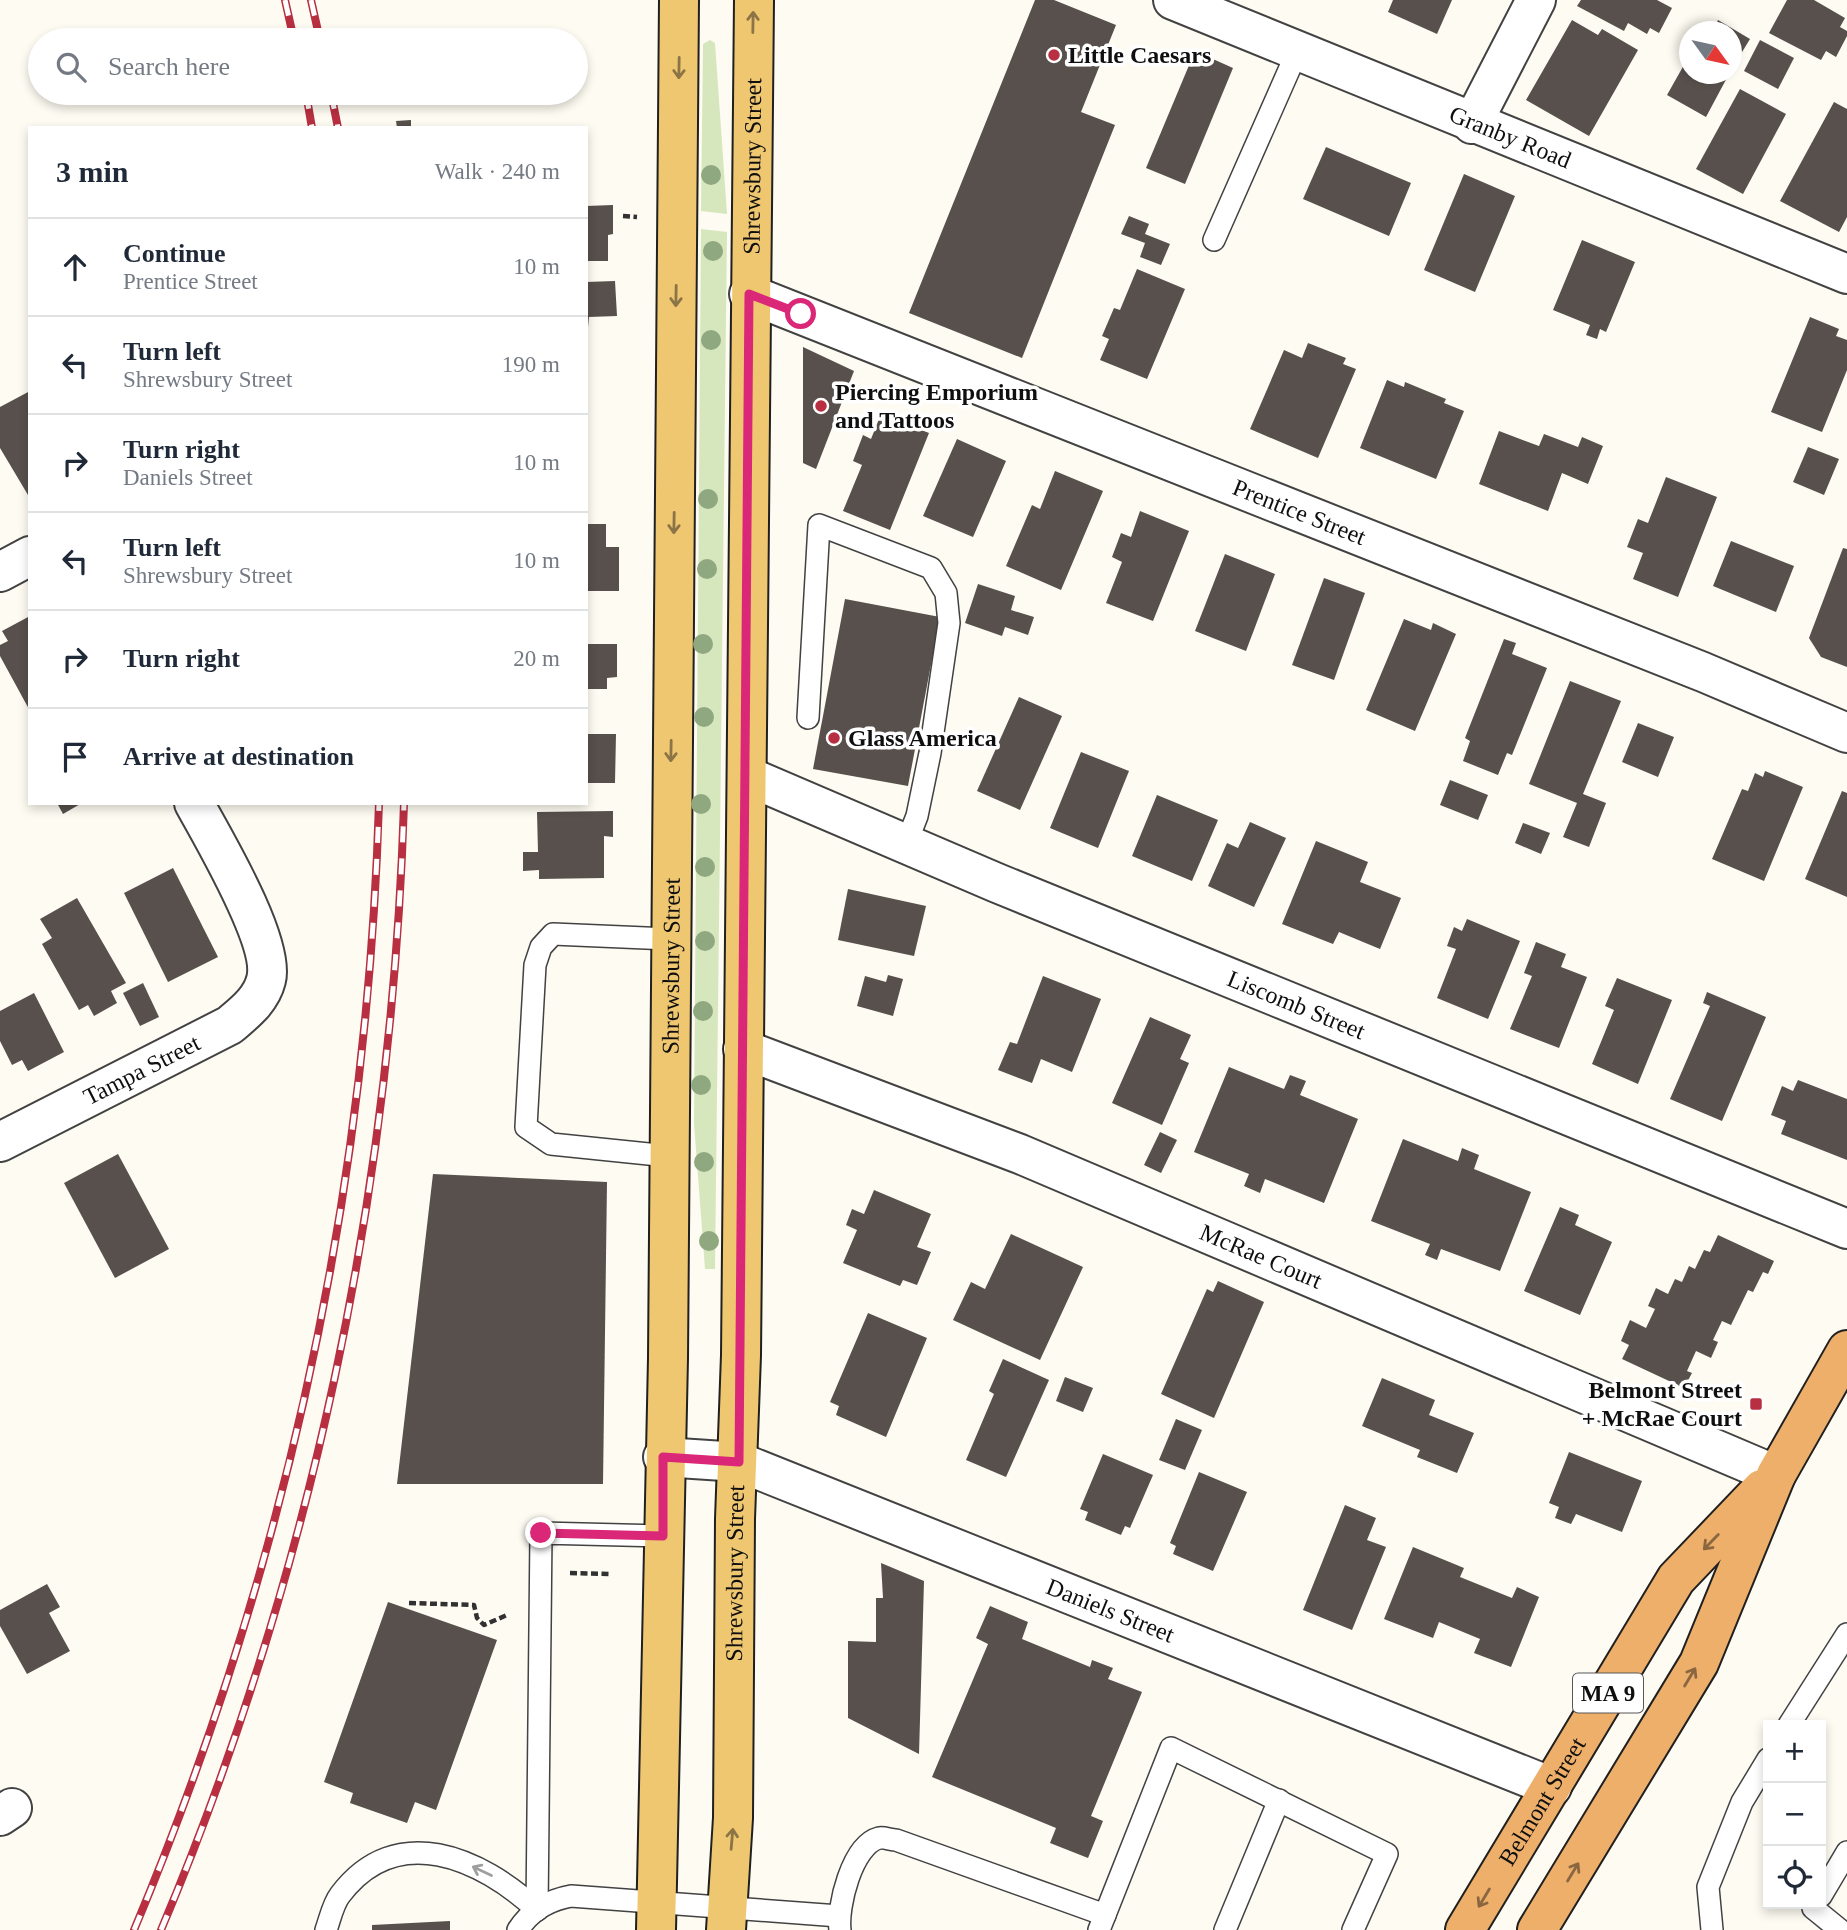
<!DOCTYPE html>
<html lang="en">
<head>
<meta charset="utf-8">
<style>
	:root { --surface:#fff; --page:#f6f6f7; --text:#1f2937; --muted:#747a83; --line:#e0e1e3 }
	body { margin:0; font-family:"Times New Roman",serif; background:var(--page); color:var(--text) }
	.controls { position:absolute; right:21px; bottom:21px; display:grid; overflow:hidden; border-radius:0px; box-shadow:0 4px 10px #0003 }
	.controls button { width:63px; height:63px; display:grid; place-items:center; padding:0; border:0; border-bottom:2px solid var(--line); background:var(--surface); color:var(--text); font:35px sans-serif }
	.compass { position:absolute; left:1679px; top:21px; width:63px; height:63px; border-radius:50%; background:var(--surface); box-shadow:0 4px 10px #0003; rotate:123deg }
	.stop { position:absolute; width:21px; height:21px; margin:-16px; border:5px solid #db2777; border-radius:50%; background:#fff }
	.stop.end { background:#db2777; border-color:#fff; box-shadow:0 2px 7px #0008 }
	.list { margin:0; padding:0; list-style:none }
	h2 { display:flex; justify-content:space-between; align-items:center; height:91px; margin:0; padding:0 28px; font-size:30px }
	h2 small { font-size:23px; font-weight:400; color:var(--muted) }
	.list li { display:grid; grid-template-columns:46px 1fr auto; gap:21px; align-items:center; box-sizing:border-box; height:98px; padding:0 28px; border-top:2px solid var(--line) }
	.list b { display:block; font-size:26px; white-space:nowrap }
	.list p { margin:0; font-size:23px; white-space:nowrap; color:var(--muted) }
	.list em { font-size:23px; font-style:normal; color:var(--muted) }
	.icon { flex:none; width:38px; height:38px; fill:none; stroke:currentColor; stroke-width:2; stroke-linecap:round; stroke-linejoin:round }
	.map { position:relative; flex:none; width:1847px; height:1930px; overflow:hidden }
	.search { position:absolute; background:var(--surface); box-shadow:0 4px 10px #0003; left:28px; top:28px; width:560px; height:77px; display:flex; align-items:center; gap:18px; box-sizing:border-box; padding:0 24px; border-radius:38px; color:var(--muted); font-size:26px }
	.panel { position:absolute; background:var(--surface); box-shadow:0 4px 10px #0003; left:28px; top:126px; width:560px; height:679px; border-radius:0px }
	.map>svg:first-child { display:block }
	.green { fill:#d6e7bd }
	.building { fill:#57504c }
	.lines { fill:none; stroke-linecap:round; stroke-linejoin:round }
	.service-casing { stroke:#424242; stroke-width:24 }
	.minor-casing { stroke:#424242; stroke-width:42 }
	.primary-casing { stroke:#202020; stroke-width:42 }
	.trunk-casing { stroke:#202020; stroke-width:42 }
	.path { stroke:#313131; stroke-width:4.5; stroke-dasharray:7 3.5; stroke-linecap:butt }
	.service { stroke:#fff; stroke-width:21 }
	.minor { stroke:#fff; stroke-width:38 }
	.primary { stroke:#f0c771; stroke-width:38 }
	.trunk { stroke:#eeaf6a; stroke-width:38 }
	.rail-casing { stroke:#b72f40; stroke-width:8 }
	.rail { stroke:#fff; stroke-width:5; stroke-dasharray:16; stroke-linecap:butt }
	.tree { fill:#8fa880 }
	.oneway { stroke:#8b7445 }
	.oneway2 { stroke:#8a6741 }
	.oneway3 { stroke:#9f9f9f }
	.route { stroke:#db2777; stroke-width:9 }
	.poi-dot { fill:#b72f40; stroke:#fff; stroke-width:2.5 }
	.labels { text-anchor:middle; dominant-baseline:central; stroke-width:7; stroke-linejoin:round; paint-order:stroke }
	.shield { fill:#fff; stroke:#575757; stroke-width:2 }
	.shield-label { font-size:23px; font-weight:bold; fill:#0f0f0f }
	.poi-label { font-size:24px; font-weight:bold; fill:#0f0f0f; stroke:#fff; text-anchor:start }
	.street-label { font-size:24px; fill:#0f0f0f; stroke:#fff }
</style>
</head>
<body>
<div class="map">
<svg width="1847" height="1930" viewBox="0 0 1847 1930">
	<rect width="100%" height="100%" fill="#fefbf2"/>
	<g class="green">
		<path d="M710,40L715,43L727,214L701,211L703,44Z"/>
		<path d="M701,229L727,232L715,1269H705L694,1123Z"/>
	</g>
	<g class="building">
		<path d="M1035,0H1054L1116,25L1081,112L1115,125L1022,358L909,313Z"/>
		<path d="M1393,0H1452L1437,34L1388,12Z"/>
		<path d="M1581,0H1657L1672,8L1659,33L1650,28L1647,34L1628,23L1624,31L1577,6Z"/>
		<path d="M1787,0H1814L1845,18L1840,27L1847,31V36L1836,57L1826,51L1821,60L1769,33Z"/>
		<path d="M1572,20L1598,35L1602,29L1638,50L1589,136L1526,100Z"/>
		<path d="M1718,20L1750,39L1736,62L1731,59V32H1712Z"/>
		<path d="M1760,40L1794,58L1778,89L1744,71Z"/>
		<path d="M1195,51L1233,68L1185,184L1146,168Z"/>
		<path d="M1689,56V74H1729L1706,117L1667,95Z"/>
		<path d="M1740,89L1786,114L1743,194L1696,169Z"/>
		<path d="M1834,102L1847,109V217L1839,232L1780,201Z"/>
		<path d="M411,120V128H397L396,121Z"/>
		<path d="M1326,147L1411,183L1389,236L1303,199Z"/>
		<path d="M1464,174L1515,196L1475,292L1424,270Z"/>
		<path d="M613,205V234L608,235V261H586V206Z"/>
		<path d="M1129,216L1149,224L1145,234L1170,244L1161,265L1140,257L1145,243L1121,234Z"/>
		<path d="M1582,240L1635,262L1606,332L1600,329L1597,339L1586,335L1590,325L1553,310Z"/>
		<path d="M1137,269L1185,289L1147,379L1100,360L1109,339L1102,336L1114,308L1120,310Z"/>
		<path d="M615,281L617,316L589,317L586,347V282Z"/>
		<path d="M1810,317L1839,329L1836,336L1847,340V370L1822,432L1771,412Z"/>
		<path d="M1308,343L1346,358L1343,364L1356,369L1318,458L1250,429L1284,350L1302,358Z"/>
		<path d="M803,347L854,371L816,469L803,463Z"/>
		<path d="M1387,380L1404,387L1405,382L1446,399L1444,403L1464,411L1436,479L1360,448Z"/>
		<path d="M30,391V494L28,495L0,448V407Z"/>
		<path d="M881,414L929,433L890,530L843,511L862,465L853,461L863,435L871,439Z"/>
		<path d="M1499,431L1539,446L1544,434L1578,447L1582,437L1603,446L1588,484L1562,473L1548,511L1479,484Z"/>
		<path d="M957,439L1006,461L973,537L923,516Z"/>
		<path d="M1808,447L1839,459L1824,495L1793,482Z"/>
		<path d="M1055,471L1103,491L1061,590L1006,566L1032,505L1040,509Z"/>
		<path d="M1666,477L1717,497L1678,597L1633,579L1643,553L1627,547L1638,519L1648,523Z"/>
		<path d="M1140,511L1189,531L1153,621L1106,603L1122,562L1112,557L1121,533L1131,537Z"/>
		<path d="M586,524H606V547H619V591H586Z"/>
		<path d="M1731,541L1794,566L1776,612L1713,586Z"/>
		<path d="M1843,548L1847,549V667L1821,657L1809,638Z"/>
		<path d="M1225,554L1275,574L1246,651L1195,631Z"/>
		<path d="M1324,578L1365,593L1334,680L1292,665Z"/>
		<path d="M978,584L1015,596L1011,610L1034,617L1028,635L1005,627L1002,636L965,623Z"/>
		<path d="M845,599L940,617L908,786L813,769Z"/>
		<path d="M30,616V711L0,656V645L8,641L2,631Z"/>
		<path d="M1404,619L1431,630L1433,623L1456,634L1415,731L1366,710Z"/>
		<path d="M1504,639L1516,643L1512,654L1547,668L1512,755L1507,753L1498,775L1463,761L1470,741L1465,738Z"/>
		<path d="M586,644H617V677L607,678V689H586Z"/>
		<path d="M1570,681L1621,701L1583,794L1606,803L1589,847L1563,837L1577,803L1529,784Z"/>
		<path d="M1019,697L1062,716L1020,810L977,791Z"/>
		<path d="M1638,723L1674,737L1658,777L1622,762Z"/>
		<path d="M586,734H616L615,783H586Z"/>
		<path d="M1081,752L1129,771L1098,848L1050,828Z"/>
		<path d="M1765,771L1803,787L1764,881L1712,859L1742,789L1748,791L1755,773L1763,777Z"/>
		<path d="M1450,780L1488,795L1478,820L1440,805Z"/>
		<path d="M1842,791L1847,793V897L1805,879Z"/>
		<path d="M1157,795L1218,820L1192,881L1132,856Z"/>
		<path d="M57,803H82L63,814Z"/>
		<path d="M613,811V837L604,836V878L539,879V870L523,871V852H538L537,812Z"/>
		<path d="M1250,822L1286,838L1254,907L1208,886L1227,843L1238,848Z"/>
		<path d="M1523,823L1550,833L1541,854L1515,843Z"/>
		<path d="M1316,841L1368,862L1360,882L1401,898L1380,949L1339,932L1333,944L1282,924Z"/>
		<path d="M173,868L218,957L168,982L124,893Z"/>
		<path d="M848,889L926,906L914,956L838,940Z"/>
		<path d="M77,898L126,983L111,991L117,1003L94,1016L88,1005L79,1010L42,944L52,938L40,919Z"/>
		<path d="M1467,919L1520,941L1488,1019L1437,998L1456,949L1447,946L1454,927L1462,931Z"/>
		<path d="M1536,942L1566,954L1561,967L1587,977L1559,1048L1510,1029L1532,976L1524,973Z"/>
		<path d="M888,975L903,979L893,1016L857,1006L865,976L886,982Z"/>
		<path d="M1043,976L1101,999L1072,1072L1041,1059L1032,1083L998,1070L1010,1042L1017,1044Z"/>
		<path d="M1617,978L1672,1000L1638,1084L1592,1064L1614,1010L1605,1006Z"/>
		<path d="M143,983L159,1017L140,1026L123,993Z"/>
		<path d="M1707,992L1766,1017L1722,1121L1670,1099L1710,1006L1703,1003Z"/>
		<path d="M34,993L64,1052L28,1071L22,1060L12,1065L0,1041V1011Z"/>
		<path d="M1150,1017L1191,1035L1180,1059L1189,1063L1162,1125L1112,1103Z"/>
		<path d="M1229,1067L1284,1089L1290,1075L1306,1081L1300,1095L1358,1119L1324,1203L1265,1179L1260,1193L1244,1186L1249,1174L1194,1152Z"/>
		<path d="M1798,1080L1847,1099V1160L1781,1134L1786,1121L1771,1115L1782,1086L1793,1091Z"/>
		<path d="M1160,1132L1177,1140L1161,1173L1144,1165Z"/>
		<path d="M1403,1139L1458,1161L1462,1148L1479,1155L1474,1169L1531,1192L1500,1271L1441,1249L1437,1260L1425,1255L1430,1244L1371,1221Z"/>
		<path d="M118,1154L169,1249L115,1278L64,1183Z"/>
		<path d="M433,1174L607,1182L603,1484H397Z"/>
		<path d="M874,1190L931,1214L917,1247L931,1252L917,1285L903,1280L900,1286L843,1263L857,1230L846,1225L852,1209L864,1214Z"/>
		<path d="M1560,1207L1579,1215L1575,1225L1612,1242L1580,1315L1524,1291Z"/>
		<path d="M1011,1234L1083,1267L1040,1360L953,1320L971,1282L985,1289Z"/>
		<path d="M1718,1235L1774,1261L1768,1274L1763,1272L1753,1292L1748,1290L1731,1325L1722,1321L1713,1340L1718,1342L1711,1358L1696,1351L1687,1371L1692,1373L1684,1388L1622,1359L1629,1345L1621,1341L1630,1320L1646,1328L1655,1309L1648,1306L1656,1288L1668,1294L1675,1279L1682,1282L1689,1266L1695,1269L1704,1250L1710,1252Z"/>
		<path d="M1218,1281L1264,1302L1214,1418L1161,1394L1207,1289L1213,1292Z"/>
		<path d="M868,1313L927,1338L886,1437L836,1415L839,1406L830,1402Z"/>
		<path d="M1003,1359L1049,1380L1006,1477L966,1460L994,1394L989,1391Z"/>
		<path d="M1065,1377L1093,1388L1083,1412L1056,1401Z"/>
		<path d="M1382,1378L1435,1400L1429,1415L1474,1433L1457,1473L1417,1457L1420,1450L1362,1426Z"/>
		<path d="M1176,1419L1202,1430L1185,1470L1159,1460Z"/>
		<path d="M1569,1452L1642,1481L1622,1532L1576,1514L1571,1524L1555,1518L1559,1507L1549,1503Z"/>
		<path d="M1103,1454L1153,1475L1130,1528L1125,1526L1121,1535L1085,1520L1088,1512L1080,1509Z"/>
		<path d="M1199,1472L1247,1492L1213,1571L1173,1554L1176,1546L1170,1543Z"/>
		<path d="M1345,1505L1376,1518L1367,1540L1386,1547L1352,1630L1303,1610Z"/>
		<path d="M1413,1547L1464,1568L1460,1577L1512,1598L1517,1587L1539,1597L1511,1667L1474,1653L1480,1639L1439,1622L1433,1638L1384,1619Z"/>
		<path d="M881,1563L924,1581L919,1754L848,1718V1641L876,1642V1598H883Z"/>
		<path d="M47,1584L60,1607L49,1613L70,1651L27,1674L0,1626V1610Z"/>
		<path d="M388,1602L497,1640L436,1810L415,1802L407,1823L350,1803L353,1793L324,1782Z"/>
		<path d="M990,1606L1028,1622L1022,1639L1090,1667L1092,1660L1113,1668L1108,1679L1142,1692L1091,1816L1103,1821L1088,1858L1050,1843L1056,1828L932,1777L988,1644L976,1638Z"/>
		<path d="M450,1921V1930H372V1925Z"/>
	</g>
	<g class="lines">
		<g class="service-casing">
			<g id="service">
				<path d="M1214,240L1297,52"/>
				<path d="M808,718L819,525L931,568L946,593L949,623L930,753L917,816L906,844"/>
				<path d="M668,1156L551,1144L526,1127L535,965L541,947L553,934L669,939"/>
				<path d="M1789,1725L1847,1634"/>
				<path d="M1821,1896L1847,1852"/>
				<path d="M1816,1904L1813,1908L1840,1930"/>
				<path d="M537,1910L541,1533L663,1536"/>
				<path d="M326,1930C330,1919 333,1904 340,1895C396,1820 481,1858 537,1910"/>
				<path d="M518,1930C530,1911 549,1900 571,1896L839,1916"/>
				<path d="M840,1930C837,1907 852,1845 879,1838C884,1837 891,1840 896,1840L1105,1915"/>
				<path d="M1099,1930L1171,1748L1387,1854L1353,1930"/>
				<path d="M1225,1930L1279,1800"/>
				<path d="M1712,1930L1708,1887L1742,1802L1768,1759"/>
			</g>
		</g>
		<g class="minor-casing">
			<g id="minor">
				<path id="s1" d="M1173,0L1847,274"/>
				<path d="M1472,124L1536,0"/>
				<path id="s2" d="M749,294L1703,672L1847,733"/>
				<path d="M0,572L30,556"/>
				<path id="s3" d="M747,776L997,883L1847,1229"/>
				<path id="s4" d="M743,1049L1020,1154L1776,1475"/>
				<path id="s5" d="M0,1142L230,1025C245,1012 261,1000 266,980C276,943 213,838 194,803"/>
				<path id="s6" d="M663,1457L739,1462L1552,1787"/>
				<path d="M0,1816L12,1808"/>
			</g>
		</g>
		<g class="primary-casing">
			<g id="primary">
				<path id="s7" d="M656,1930L668,1358L679,0"/>
				<path id="s8" d="M726,1930L733,1818L735,1519L741,1355L754,0"/>
			</g>
		</g>
		<g class="trunk-casing">
			<g id="trunk">
				<path id="s9" d="M1465,1930L1676,1579L1762,1489"/>
				<path d="M1537,1930L1699,1663L1776,1475L1847,1350"/>
			</g>
		</g>
		<g class="path">
			<path d="M623,216L637,217"/>
			<path d="M570,1573L611,1574"/>
			<path d="M409,1603L474,1605L477,1618L484,1625L507,1615"/>
		</g>
		<use href="#service" class="service"/>
		<use href="#minor" class="minor"/>
		<use href="#primary" class="primary"/>
		<use href="#trunk" class="trunk"/>
		<g class="rail-casing">
			<g id="rail">
				<path d="M285,0L294,40"/>
				<path d="M311,0L320,40"/>
				<path d="M306,93L312,128"/>
				<path d="M331,93L338,128"/>
				<path d="M134,1930C285,1571 367,1193 379,803"/>
				<path d="M161,1930C312,1573 392,1191 404,803"/>
			</g>
		</g>
		<use href="#rail" class="rail"/>
	</g>
	<g class="tree">
		<circle cx="711" cy="175" r="10"/>
		<circle cx="713" cy="251" r="10"/>
		<circle cx="711" cy="340" r="10"/>
		<circle cx="708" cy="499" r="10"/>
		<circle cx="707" cy="569" r="10"/>
		<circle cx="703" cy="644" r="10"/>
		<circle cx="704" cy="717" r="10"/>
		<circle cx="701" cy="804" r="10"/>
		<circle cx="705" cy="867" r="10"/>
		<circle cx="705" cy="941" r="10"/>
		<circle cx="703" cy="1011" r="10"/>
		<circle cx="701" cy="1085" r="10"/>
		<circle cx="704" cy="1162" r="10"/>
		<circle cx="709" cy="1241" r="10"/>
	</g>
	<defs><path id="oneway-shaft" d="M-6 0H5M1.5-3L5.5 0L1.5 3" fill="none" stroke-width="1.6" stroke-linecap="round" stroke-linejoin="round" transform="scale(1.75)"/></defs>
	<g class="oneway">
		<use href="#oneway-shaft" transform="translate(753 22) rotate(-89)"/>
		<use href="#oneway-shaft" transform="translate(679 68) rotate(91)"/>
		<use href="#oneway-shaft" transform="translate(676 296) rotate(91)"/>
		<use href="#oneway-shaft" transform="translate(674 523) rotate(91)"/>
		<use href="#oneway-shaft" transform="translate(671 751) rotate(91)"/>
		<use href="#oneway-shaft" transform="translate(732 1839) rotate(-85)"/>
	</g>
	<g class="oneway2">
		<use href="#oneway-shaft" transform="translate(1711 1542) rotate(134)"/>
		<use href="#oneway-shaft" transform="translate(1690 1677) rotate(-59)"/>
		<use href="#oneway-shaft" transform="translate(1573 1872) rotate(-59)"/>
		<use href="#oneway-shaft" transform="translate(1484 1898) rotate(121)"/>
	</g>
	<use class="oneway3" href="#oneway-shaft" transform="translate(482 1871) rotate(-155)"/>
	<g class="lines">
		<path class="route" d="M541,1533L663,1536V1457L739,1462L749,294L801,314"/>
	</g>
	<g class="poi-dot">
		<circle cx="1054" cy="55" r="7"/>
		<circle cx="821" cy="406" r="7"/>
		<circle cx="834" cy="738" r="7"/>
		<rect x="1749" y="1397" width="14" height="14" rx="3.5"/>
	</g>
	<g class="labels">
		<rect class="shield" x="1573" y="1673.5" width="70" height="39" rx="5"/>
		<g class="shield-label">
			<text x="1608" y="1693">MA 9</text>
		</g>
		<g class="poi-label">
			<text x="1068" y="55">Little Caesars</text>
			<text x="835" y="392">Piercing Emporium<tspan x="835" dy="28">and Tattoos</tspan></text>
			<text x="848" y="738">Glass America</text>
			<text x="1742" y="1390" text-anchor="end">Belmont Street<tspan x="1742" dy="28">+ McRae Court</tspan></text>
		</g>
		<g class="street-label">
			<text stroke="none"><textPath href="#s1" startOffset="364">Granby Road</textPath></text>
			<text stroke="none"><textPath href="#s8" startOffset="1764">Shrewsbury Street</textPath></text>
			<text stroke="none"><textPath href="#s2" startOffset="592">Prentice Street</textPath></text>
			<text stroke="none"><textPath href="#s7" startOffset="964">Shrewsbury Street</textPath></text>
			<text stroke="none"><textPath href="#s3" startOffset="595">Liscomb Street</textPath></text>
			<text stroke="none"><textPath href="#s5" startOffset="159">Tampa Street</textPath></text>
			<text stroke="none"><textPath href="#s4" startOffset="558">McRae Court</textPath></text>
			<text stroke="none"><textPath href="#s8" startOffset="357">Shrewsbury Street</textPath></text>
			<text stroke="none"><textPath href="#s6" startOffset="476">Daniels Street</textPath></text>
			<text stroke="none"><textPath href="#s9" startOffset="150">Belmont Street</textPath></text>
		</g>
	</g>
</svg>
<div class="controls">
<button>+</button>
<button>−</button>
<button><svg class="icon" aria-label="locate" viewBox="0 0 24 24"><circle cx="12" cy="12" r="6"/><path d="M12 2v4M12 18v4M2 12h4M18 12h4"/></svg></button>
</div>
<svg class="compass" viewBox="-18 -18 36 36"><path d="M0-13l5 13h-10z" fill="#e53935"/><path d="M0 13l5-13h-10z" fill="#747a83"/></svg>
<div class="stop" style="left:801px;top:314px"></div>
<div class="stop end" style="left:541px;top:1533px"></div>
<div class="search"><svg class="icon" aria-label="search" viewBox="0 0 24 24"><circle cx="10" cy="10" r="6"/><path d="M15 15l6 6"/></svg>Search here</div>
<section class="panel">
<h2>3 min<small>Walk · 240 m</small></h2>
<ul class="list">
<li><svg class="icon" aria-label="ahead" viewBox="0 0 24 24"><path d="M12 20V5M6 11l6-6 6 6"/></svg><div><b>Continue</b><p>Prentice Street</p></div><em>10 m</em></li>
<li><svg class="icon" aria-label="left" viewBox="0 0 24 24"><path d="M17 20v-9H6M10 6l-5 5 5 5"/></svg><div><b>Turn left</b><p>Shrewsbury Street</p></div><em>190 m</em></li>
<li><svg class="icon" aria-label="right" viewBox="0 0 24 24"><path d="M7 20v-9h11M14 6l5 5-5 5"/></svg><div><b>Turn right</b><p>Daniels Street</p></div><em>10 m</em></li>
<li><svg class="icon" aria-label="left" viewBox="0 0 24 24"><path d="M17 20v-9H6M10 6l-5 5 5 5"/></svg><div><b>Turn left</b><p>Shrewsbury Street</p></div><em>10 m</em></li>
<li><svg class="icon" aria-label="right" viewBox="0 0 24 24"><path d="M7 20v-9h11M14 6l5 5-5 5"/></svg><div><b>Turn right</b></div><em>20 m</em></li>
<li><svg class="icon" aria-label="arrive" viewBox="0 0 24 24"><path d="M6 21V4h12l-3 4 3 4H6"/></svg><div><b>Arrive at destination</b></div></li>
</ul>
</section>
</div>
</body>
</html>
